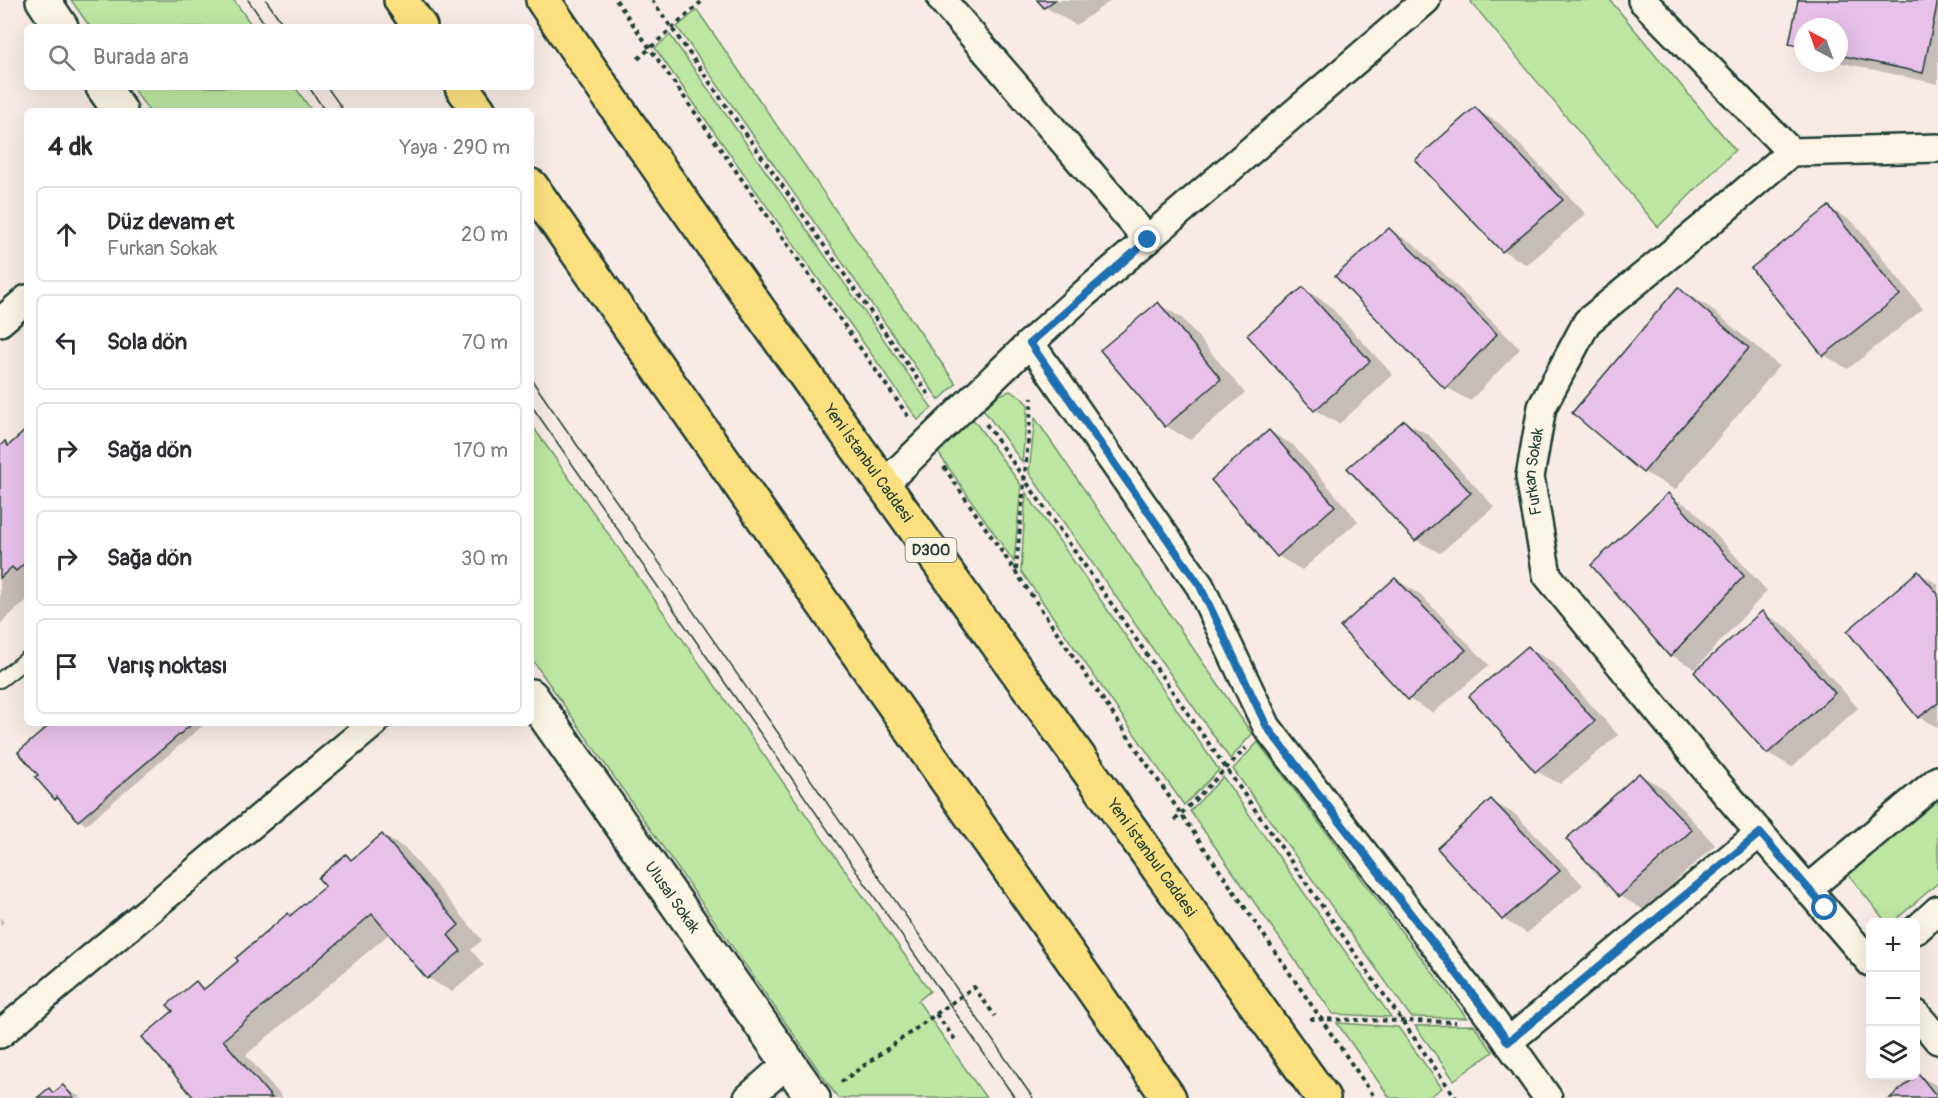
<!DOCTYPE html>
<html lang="tr">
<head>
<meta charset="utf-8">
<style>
	:root { --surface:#fff; --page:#f2f2f3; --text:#2b2b33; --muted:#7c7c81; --line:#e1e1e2 }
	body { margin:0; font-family:Pangolin,sans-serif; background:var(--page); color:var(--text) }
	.controls { position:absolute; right:18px; bottom:18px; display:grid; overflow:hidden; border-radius:9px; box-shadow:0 6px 24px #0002 }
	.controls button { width:54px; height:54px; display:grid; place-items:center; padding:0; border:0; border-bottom:2px solid var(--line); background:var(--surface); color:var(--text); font:30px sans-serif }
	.compass { position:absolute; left:1794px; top:18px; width:54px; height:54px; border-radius:50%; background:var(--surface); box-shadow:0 6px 24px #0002; rotate:319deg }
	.stop { position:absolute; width:18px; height:18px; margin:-14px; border:4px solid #1f6fb2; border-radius:50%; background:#fff }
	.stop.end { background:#1f6fb2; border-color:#fff; box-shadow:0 2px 6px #0008 }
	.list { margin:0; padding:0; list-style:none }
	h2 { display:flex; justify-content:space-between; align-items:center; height:78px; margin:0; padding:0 24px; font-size:26px }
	h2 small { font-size:20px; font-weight:400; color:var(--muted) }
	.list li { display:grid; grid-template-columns:39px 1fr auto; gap:18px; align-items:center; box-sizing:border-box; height:96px; margin:0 12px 12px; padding:0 12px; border:2px solid var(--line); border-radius:9px }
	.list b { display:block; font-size:22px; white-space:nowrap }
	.list p { margin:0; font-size:20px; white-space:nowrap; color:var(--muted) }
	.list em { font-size:20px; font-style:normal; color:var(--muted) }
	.icon { flex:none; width:33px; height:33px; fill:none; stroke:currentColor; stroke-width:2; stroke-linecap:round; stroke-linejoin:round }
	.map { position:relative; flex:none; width:1938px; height:1098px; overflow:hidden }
	.search { position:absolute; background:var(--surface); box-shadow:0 6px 24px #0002; left:24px; top:24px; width:510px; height:66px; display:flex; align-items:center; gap:15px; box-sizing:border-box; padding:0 21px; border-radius:9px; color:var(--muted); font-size:22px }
	.panel { position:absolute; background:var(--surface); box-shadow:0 6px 24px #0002; left:24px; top:108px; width:510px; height:618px; border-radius:9px }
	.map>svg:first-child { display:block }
	.green { fill:#bde6a2; stroke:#6e926b; stroke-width:1.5 }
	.shadow { fill:#0003 }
	.building { fill:#e8c1ea; stroke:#1f3d34; stroke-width:1.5 }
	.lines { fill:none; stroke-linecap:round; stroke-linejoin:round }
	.service-casing { stroke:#1f3d34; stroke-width:18 }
	.minor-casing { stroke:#1f3d34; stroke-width:32 }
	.tertiary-casing { stroke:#1f3d34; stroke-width:38 }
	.trunk-casing { stroke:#1f3d34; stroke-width:38 }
	.path { stroke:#1f3d34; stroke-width:4; stroke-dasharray:4.5 4.5; stroke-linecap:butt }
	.service { stroke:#fcf5e5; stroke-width:14 }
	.minor { stroke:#fcf5e5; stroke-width:27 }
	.tertiary { stroke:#fcf5e5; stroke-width:33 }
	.trunk { stroke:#fce080; stroke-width:33 }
	.tram { stroke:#1f3d34; stroke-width:1.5 }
	.route { stroke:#1f6fb2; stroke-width:8 }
	.labels { text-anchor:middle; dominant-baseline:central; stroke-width:4.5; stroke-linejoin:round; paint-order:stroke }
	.shield { fill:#fcf5e5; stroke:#617469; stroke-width:1.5 }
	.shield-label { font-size:15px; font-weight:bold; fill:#1f3d34 }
	.street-label { font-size:16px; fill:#1f3d34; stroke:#fcf5e5 }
</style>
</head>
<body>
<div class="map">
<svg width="1938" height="1098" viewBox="0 0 1938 1098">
	<rect width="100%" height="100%" fill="#f8ebe6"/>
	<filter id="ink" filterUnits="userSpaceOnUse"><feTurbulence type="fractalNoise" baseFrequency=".0167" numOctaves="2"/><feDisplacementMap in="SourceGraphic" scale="12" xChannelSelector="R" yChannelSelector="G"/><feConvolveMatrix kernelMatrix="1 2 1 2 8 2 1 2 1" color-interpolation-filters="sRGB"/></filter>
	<g filter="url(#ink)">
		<g class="green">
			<path d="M71,0H234L253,27H90Z"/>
			<path d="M1474,0H1610L1735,150L1658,227L1471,2Z"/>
			<path d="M697,10L956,384L939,400L677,27Z"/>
			<path d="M670,35L932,408L918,420L655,48Z"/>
			<path d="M132,87H295L312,111H149Z"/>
			<path d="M1010,391L1021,397L1028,405L1022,462L983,409L999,395Z"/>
			<path d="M1035,418L1252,734L1230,759L1029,473Z"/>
			<path d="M973,419L1021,485L1014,562L937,451Z"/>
			<path d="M531,424L930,991L918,1001L986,1098H838L531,658Z"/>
			<path d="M1026,493L1219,770L1184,805L1021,571Z"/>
			<path d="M1258,742L1467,1018L1411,1017L1233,769Z"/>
			<path d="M1223,777L1391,1017L1333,1014L1190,811Z"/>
			<path d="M1938,798V883L1893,922H1886L1849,875Z"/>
			<path d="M1337,1023L1398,1027L1442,1088L1428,1098H1390Z"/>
			<path d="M1474,1025L1493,1052L1454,1080L1415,1026Z"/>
		</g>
		<g class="shadow">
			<path d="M1039,0H1112L1076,25L1045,7Z"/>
			<path d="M1799,0H1938V84L1839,62V27H1803V50L1791,43Z"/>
			<path d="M1475,109L1499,123L1586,214L1527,265L1503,251Z"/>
			<path d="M1829,208L1853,222L1923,309L1848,369L1824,355Z"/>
			<path d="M1390,230L1414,244L1520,349L1470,401L1446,387Z"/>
			<path d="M1303,289L1327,303L1393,375L1339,424L1315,410Z"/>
			<path d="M1678,289L1709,307L1779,366L1675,490L1644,472Z"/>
			<path d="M1158,304L1182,318L1245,393L1190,440L1166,426Z"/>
			<path d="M1404,421L1429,435L1494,507L1440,553L1416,540Z"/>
			<path d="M27,431V600L0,624V448L5,443L10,446Z"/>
			<path d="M1269,431L1293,445L1358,521L1302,570L1278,556Z"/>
			<path d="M1668,495L1692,508L1767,591L1695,669L1671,655Z"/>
			<path d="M1918,573L1938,584V728L1919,717Z"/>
			<path d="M1396,580L1420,594L1489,665L1433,713L1409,699Z"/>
			<path d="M1763,613L1787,627L1858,708L1792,767L1768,753Z"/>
			<path d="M1528,648L1553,662L1618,735L1560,784L1536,771Z"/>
			<path d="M54,723H206L86,825L79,820L63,803L56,799L40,775Z"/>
			<path d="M1639,774L1663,788L1715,845L1644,910L1620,896Z"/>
			<path d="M1491,801L1516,815L1583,885L1527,933L1503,919Z"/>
			<path d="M382,835L406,849L482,940L471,950L484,965L452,992L428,978L390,933L246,1055L283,1098H196L175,1011L196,983L207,989L327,887L346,856L353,860Z"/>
			<path d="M0,917L4,922L0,926Z"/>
			<path d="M1919,1076L1938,1086V1098H1892Z"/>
			<path d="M63,1087L82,1098H40L49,1090L55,1094Z"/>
		</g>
		<g class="building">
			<path d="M1037,0H1055L1044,8Z"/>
			<path d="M1798,0H1938L1923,73L1839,55V27H1803V47L1789,44Z"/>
			<path d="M1475,107L1563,200L1502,252L1415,160Z"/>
			<path d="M1829,206L1900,295L1823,356L1751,268Z"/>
			<path d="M1389,228L1497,334L1445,389L1335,276Z"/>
			<path d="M1303,287L1370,361L1314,411L1247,335Z"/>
			<path d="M1678,287L1749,348L1643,473L1572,413Z"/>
			<path d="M1158,302L1221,379L1165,427L1100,350Z"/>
			<path d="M1404,420L1471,493L1415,541L1347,468Z"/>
			<path d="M27,429V561L16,571L12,567L0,578V446L5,441L8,446Z"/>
			<path d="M1269,430L1335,506L1277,557L1211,480Z"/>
			<path d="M1668,493L1744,576L1670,657L1591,565Z"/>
			<path d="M1918,571L1938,594V703L1918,718L1847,631Z"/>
			<path d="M1395,578L1466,650L1408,700L1340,627Z"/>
			<path d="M1762,611L1835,693L1767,754L1694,672Z"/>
			<path d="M1528,646L1595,721L1535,772L1469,696Z"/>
			<path d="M52,723H193L78,821L57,797L55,800L35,777L38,775L18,752Z"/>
			<path d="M1639,773L1692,830L1619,897L1566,839Z"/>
			<path d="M1491,799L1560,871L1502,920L1437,848Z"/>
			<path d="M382,834L459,925L448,935L461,951L427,979L372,914L223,1040L272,1098H194L142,1037L173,1011L167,1005L196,981L203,990L238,961L236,958L288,913L290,916L325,886L318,878L346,854L351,860Z"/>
			<path d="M1919,1074L1938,1098H1890Z"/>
			<path d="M63,1085L74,1098H37L49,1088L53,1093Z"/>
		</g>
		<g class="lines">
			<g class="service-casing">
				<path id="service" d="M0,680L27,659"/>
			</g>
			<g class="minor-casing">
				<g id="minor">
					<path d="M942,0L1148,240"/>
					<path d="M1642,0L1791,152"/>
					<path d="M0,322L27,299"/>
					<path d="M1030,343L1200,586L1267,727L1494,1022L1548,1098"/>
					<path d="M883,485L1030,343L1084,294L1426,0"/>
					<path d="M1808,889L1938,780"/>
					<path d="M1916,930L1938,910"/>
					<path id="s1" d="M1870,962L1716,782L1547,575L1530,477L1542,407L1587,322L1706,225L1791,152L1938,148"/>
					<path d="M1916,1014L1938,1040"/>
					<path d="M0,1034L374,723"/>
					<path d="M1508,1042L1760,833"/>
					<path d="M748,1098L789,1062"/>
				</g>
			</g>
			<g class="tertiary-casing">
				<g id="tertiary">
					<path d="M43,0L61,27"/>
					<path d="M103,87L120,111"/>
					<path id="s2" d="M531,696L813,1098"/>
				</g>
			</g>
			<g class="trunk-casing">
				<g id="trunk">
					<path d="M401,0L420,27"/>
					<path id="s3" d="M543,0C621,116 702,230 783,344C962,596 1144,845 1323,1098"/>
					<path d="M462,87L479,111"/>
					<path d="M531,186L1169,1098"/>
				</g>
			</g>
			<g class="path">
				<path d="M616,0L910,419"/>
				<path d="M652,0L931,398"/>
				<path d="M638,59L701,2"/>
				<path d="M986,424L1456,1098"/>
				<path d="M944,467L1375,1098"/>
				<path d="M1016,570L1032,398"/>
				<path d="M1175,820L1246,748"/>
				<path d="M936,1014L957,1042"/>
				<path d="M1310,1019L1456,1022"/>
				<path d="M841,1082L974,987L995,1016"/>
			</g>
			<use href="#service" class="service"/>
			<use href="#minor" class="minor"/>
			<use href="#tertiary" class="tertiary"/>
			<use href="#trunk" class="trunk"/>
			<g class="tram">
				<path d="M248,0L267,27"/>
				<path d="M266,0L285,27"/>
				<path d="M309,87L325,111"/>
				<path d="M327,87L344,111"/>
				<path d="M531,379L1033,1098"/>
				<path d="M531,405L1015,1098"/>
			</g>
		</g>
	</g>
	<g class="lines" filter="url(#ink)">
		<path class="route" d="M1148,240L1030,343L1200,586L1267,727L1494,1022L1508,1042L1760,833L1825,908"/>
	</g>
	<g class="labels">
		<rect class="shield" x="905.5" y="538" width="51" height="24" rx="4.5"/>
		<g class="shield-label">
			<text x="931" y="550">D300</text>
		</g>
		<g class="street-label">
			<text stroke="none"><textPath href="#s3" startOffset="566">Yeni İstanbul Caddesi</textPath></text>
			<text stroke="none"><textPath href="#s1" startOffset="609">Furkan Sokak</textPath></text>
			<text stroke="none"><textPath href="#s3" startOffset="1052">Yeni İstanbul Caddesi</textPath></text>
			<text stroke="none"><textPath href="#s2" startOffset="246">Ulusal Sokak</textPath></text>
		</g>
	</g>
</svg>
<div class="controls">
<button>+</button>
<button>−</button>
<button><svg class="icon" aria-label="layers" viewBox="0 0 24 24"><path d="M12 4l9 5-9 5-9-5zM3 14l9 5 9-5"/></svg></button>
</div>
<svg class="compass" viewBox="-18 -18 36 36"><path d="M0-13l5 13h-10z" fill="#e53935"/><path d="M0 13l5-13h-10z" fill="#7c7c81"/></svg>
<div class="stop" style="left:1825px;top:908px"></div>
<div class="stop end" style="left:1148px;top:240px"></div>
<div class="search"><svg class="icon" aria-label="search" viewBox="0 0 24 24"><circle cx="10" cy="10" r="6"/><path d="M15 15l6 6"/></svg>Burada ara</div>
<section class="panel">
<h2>4 dk<small>Yaya · 290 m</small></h2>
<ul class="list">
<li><svg class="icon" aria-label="ahead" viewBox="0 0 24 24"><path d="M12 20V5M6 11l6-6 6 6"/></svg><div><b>Düz devam et</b><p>Furkan Sokak</p></div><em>20 m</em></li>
<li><svg class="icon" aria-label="left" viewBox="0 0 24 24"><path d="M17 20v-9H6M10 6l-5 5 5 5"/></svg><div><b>Sola dön</b></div><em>70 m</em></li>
<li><svg class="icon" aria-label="right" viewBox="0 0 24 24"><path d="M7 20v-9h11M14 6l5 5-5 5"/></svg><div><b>Sağa dön</b></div><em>170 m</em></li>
<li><svg class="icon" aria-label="right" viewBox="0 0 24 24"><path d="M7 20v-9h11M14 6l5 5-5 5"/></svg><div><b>Sağa dön</b></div><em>30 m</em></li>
<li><svg class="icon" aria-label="arrive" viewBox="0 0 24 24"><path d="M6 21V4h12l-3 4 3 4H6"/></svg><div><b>Varış noktası</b></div></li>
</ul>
</section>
</div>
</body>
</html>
